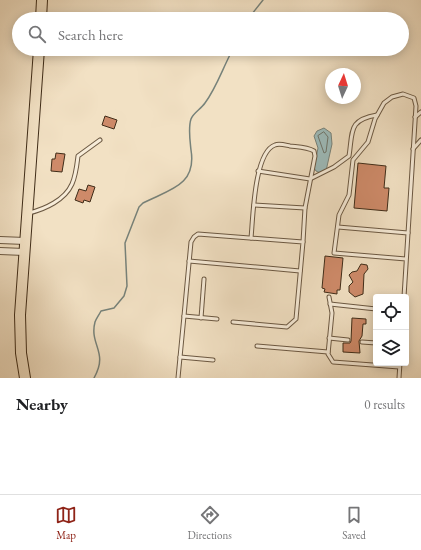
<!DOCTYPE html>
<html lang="en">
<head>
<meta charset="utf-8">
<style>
	:root { --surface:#fff; --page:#f6f6f6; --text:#202124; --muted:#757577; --line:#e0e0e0; --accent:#8f2418 }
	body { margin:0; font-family:"EB Garamond",serif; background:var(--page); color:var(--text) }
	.controls { position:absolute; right:12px; bottom:12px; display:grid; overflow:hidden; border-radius:4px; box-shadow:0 2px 10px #0003 }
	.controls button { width:36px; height:36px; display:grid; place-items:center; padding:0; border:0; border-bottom:1px solid var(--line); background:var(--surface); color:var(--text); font:20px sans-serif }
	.compass { position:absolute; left:325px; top:68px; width:36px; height:36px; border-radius:50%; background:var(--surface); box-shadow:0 2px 10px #0003; rotate:4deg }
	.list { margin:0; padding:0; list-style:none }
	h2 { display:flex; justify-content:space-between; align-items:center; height:52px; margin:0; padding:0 16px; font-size:17px }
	h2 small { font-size:13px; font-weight:400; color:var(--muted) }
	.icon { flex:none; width:22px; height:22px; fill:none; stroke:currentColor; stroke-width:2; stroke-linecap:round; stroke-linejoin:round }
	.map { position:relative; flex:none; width:421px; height:378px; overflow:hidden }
	.search { position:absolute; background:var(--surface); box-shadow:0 2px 10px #0003; left:12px; right:12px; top:12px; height:44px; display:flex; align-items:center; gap:10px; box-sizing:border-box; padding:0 14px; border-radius:22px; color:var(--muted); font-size:15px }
	.sheet { height:116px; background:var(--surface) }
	nav { display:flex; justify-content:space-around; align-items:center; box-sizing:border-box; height:56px; border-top:1px solid var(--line); background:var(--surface); font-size:11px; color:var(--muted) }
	nav a { display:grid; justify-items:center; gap:2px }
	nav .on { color:var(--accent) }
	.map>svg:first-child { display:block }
	.water { fill:#9dbcbc; stroke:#77827a }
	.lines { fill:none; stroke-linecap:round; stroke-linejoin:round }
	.shore { stroke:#6e746a; stroke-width:1 }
	.stream { stroke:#77827a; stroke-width:1.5 }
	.building { fill:#ce8a69; stroke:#3f2c18 }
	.lane-casing { stroke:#6c5943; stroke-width:5 }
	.street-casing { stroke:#6c5943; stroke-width:8 }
	.primary-casing { stroke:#3f2c18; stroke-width:12 }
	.lane { stroke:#f7ecd9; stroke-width:3 }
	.street { stroke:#f7ecd9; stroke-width:6 }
	.primary { stroke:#f2e1c4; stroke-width:10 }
</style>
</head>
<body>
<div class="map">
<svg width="421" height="378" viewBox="0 0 421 378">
	<rect width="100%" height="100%" fill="#f2e1c4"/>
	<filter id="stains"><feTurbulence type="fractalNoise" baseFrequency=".005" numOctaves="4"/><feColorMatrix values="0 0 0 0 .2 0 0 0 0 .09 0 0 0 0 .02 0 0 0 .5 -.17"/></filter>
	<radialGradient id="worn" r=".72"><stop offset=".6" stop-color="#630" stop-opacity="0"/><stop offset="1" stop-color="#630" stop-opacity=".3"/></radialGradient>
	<path class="water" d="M324,128L331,133L332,144L326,171L322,174L316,171L314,168L318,148L314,136L317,131Z"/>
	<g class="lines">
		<path class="shore" d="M324,132L328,137L326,152L324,153L318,136Z"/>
		<g class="stream">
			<path d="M248,19L263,0"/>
			<path d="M94,378C109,352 89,345 95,322C96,319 99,315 101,311L114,308L124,296L127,286L125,243L139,207L143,203C168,190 197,186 191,150C190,141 188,128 191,119C193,113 201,109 205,103C217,87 223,67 233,49"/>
		</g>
	</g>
	<g class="building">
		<path d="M105,116L117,120L114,129L102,125Z"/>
		<path d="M56,153L65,154L62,172L51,171L52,159H55Z"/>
		<path d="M358,163L386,166L384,188H389L387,211L354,208Z"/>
		<path d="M88,185L95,187L90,202L84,200L83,203L75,200L79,189L86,191Z"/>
		<path d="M325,256L343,258L340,290H337V294L324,292L325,289L322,288Z"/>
		<path d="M361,264L367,265L368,269L364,274L363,294L355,297L349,292V286L353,282L349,275L352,272L357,271Z"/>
		<path d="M352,318L366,319V324H363L362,336L359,341L360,353L343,352V343H350L351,341Z"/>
	</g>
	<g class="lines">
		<g class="lane-casing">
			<g id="lane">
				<path d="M415,117L421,112"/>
				<path d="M413,149L421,140"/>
				<path d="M258,171L310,179L334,167L349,156C353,131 348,120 377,115"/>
				<path d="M254,205L305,208"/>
				<path d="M29,213C45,209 65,200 72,184C76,175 77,164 78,156L100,140"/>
				<path d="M338,227L408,233"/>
				<path d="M251,238C253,219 254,152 275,145C279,143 285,145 290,146C298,147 307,147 314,151L315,156L305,208L303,242"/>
				<path d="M189,261L300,271"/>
				<path d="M329,297L332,313L328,354L333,362L399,367"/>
				<path d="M404,297L416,106L414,98L403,94L392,97L384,103L375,119L368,142L353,160L349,195L339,215L334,253L406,259"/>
				<path d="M330,304L376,309"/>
				<path d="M184,316L191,242L194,237L198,234L303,242L296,319L287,327L233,322"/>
				<path d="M201,318L204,279"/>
				<path d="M329,338L348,340"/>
				<path d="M362,342L376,343"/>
				<path d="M257,346L328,352"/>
				<path d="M180,357L213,360"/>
				<path d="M178,378L184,316L217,319"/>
				<path d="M399,378L400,363"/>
			</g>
		</g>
		<g class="street-casing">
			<g id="street">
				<path d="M0,240L25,241"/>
				<path d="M0,251L24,252"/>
			</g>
		</g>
		<g class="primary-casing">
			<g id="primary">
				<path d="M41,19L42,0"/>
				<path d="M25,378L21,353L20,315L39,49"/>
			</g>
		</g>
		<use href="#lane" class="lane"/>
		<use href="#street" class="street"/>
		<use href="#primary" class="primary"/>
	</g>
	<rect width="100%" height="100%" filter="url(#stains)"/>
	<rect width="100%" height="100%" fill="url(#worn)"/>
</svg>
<div class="controls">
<button><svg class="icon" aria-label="locate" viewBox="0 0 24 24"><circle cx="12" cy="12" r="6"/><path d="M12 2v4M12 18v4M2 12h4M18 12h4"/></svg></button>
<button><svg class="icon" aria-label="layers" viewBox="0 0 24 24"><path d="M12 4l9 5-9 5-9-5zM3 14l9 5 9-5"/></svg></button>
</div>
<svg class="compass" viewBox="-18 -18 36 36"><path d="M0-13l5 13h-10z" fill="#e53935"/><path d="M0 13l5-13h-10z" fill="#757577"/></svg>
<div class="search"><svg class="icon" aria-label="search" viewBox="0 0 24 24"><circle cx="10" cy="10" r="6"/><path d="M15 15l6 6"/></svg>Search here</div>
</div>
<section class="sheet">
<h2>Nearby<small>0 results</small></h2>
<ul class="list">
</ul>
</section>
<nav>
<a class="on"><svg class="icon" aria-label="map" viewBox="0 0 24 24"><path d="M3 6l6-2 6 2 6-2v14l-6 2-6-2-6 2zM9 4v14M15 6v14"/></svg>Map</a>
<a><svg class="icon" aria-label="directions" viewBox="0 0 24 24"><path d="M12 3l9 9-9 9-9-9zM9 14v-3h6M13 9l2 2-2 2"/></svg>Directions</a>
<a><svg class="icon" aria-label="saved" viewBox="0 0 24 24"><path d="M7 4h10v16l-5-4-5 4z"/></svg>Saved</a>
</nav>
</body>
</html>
